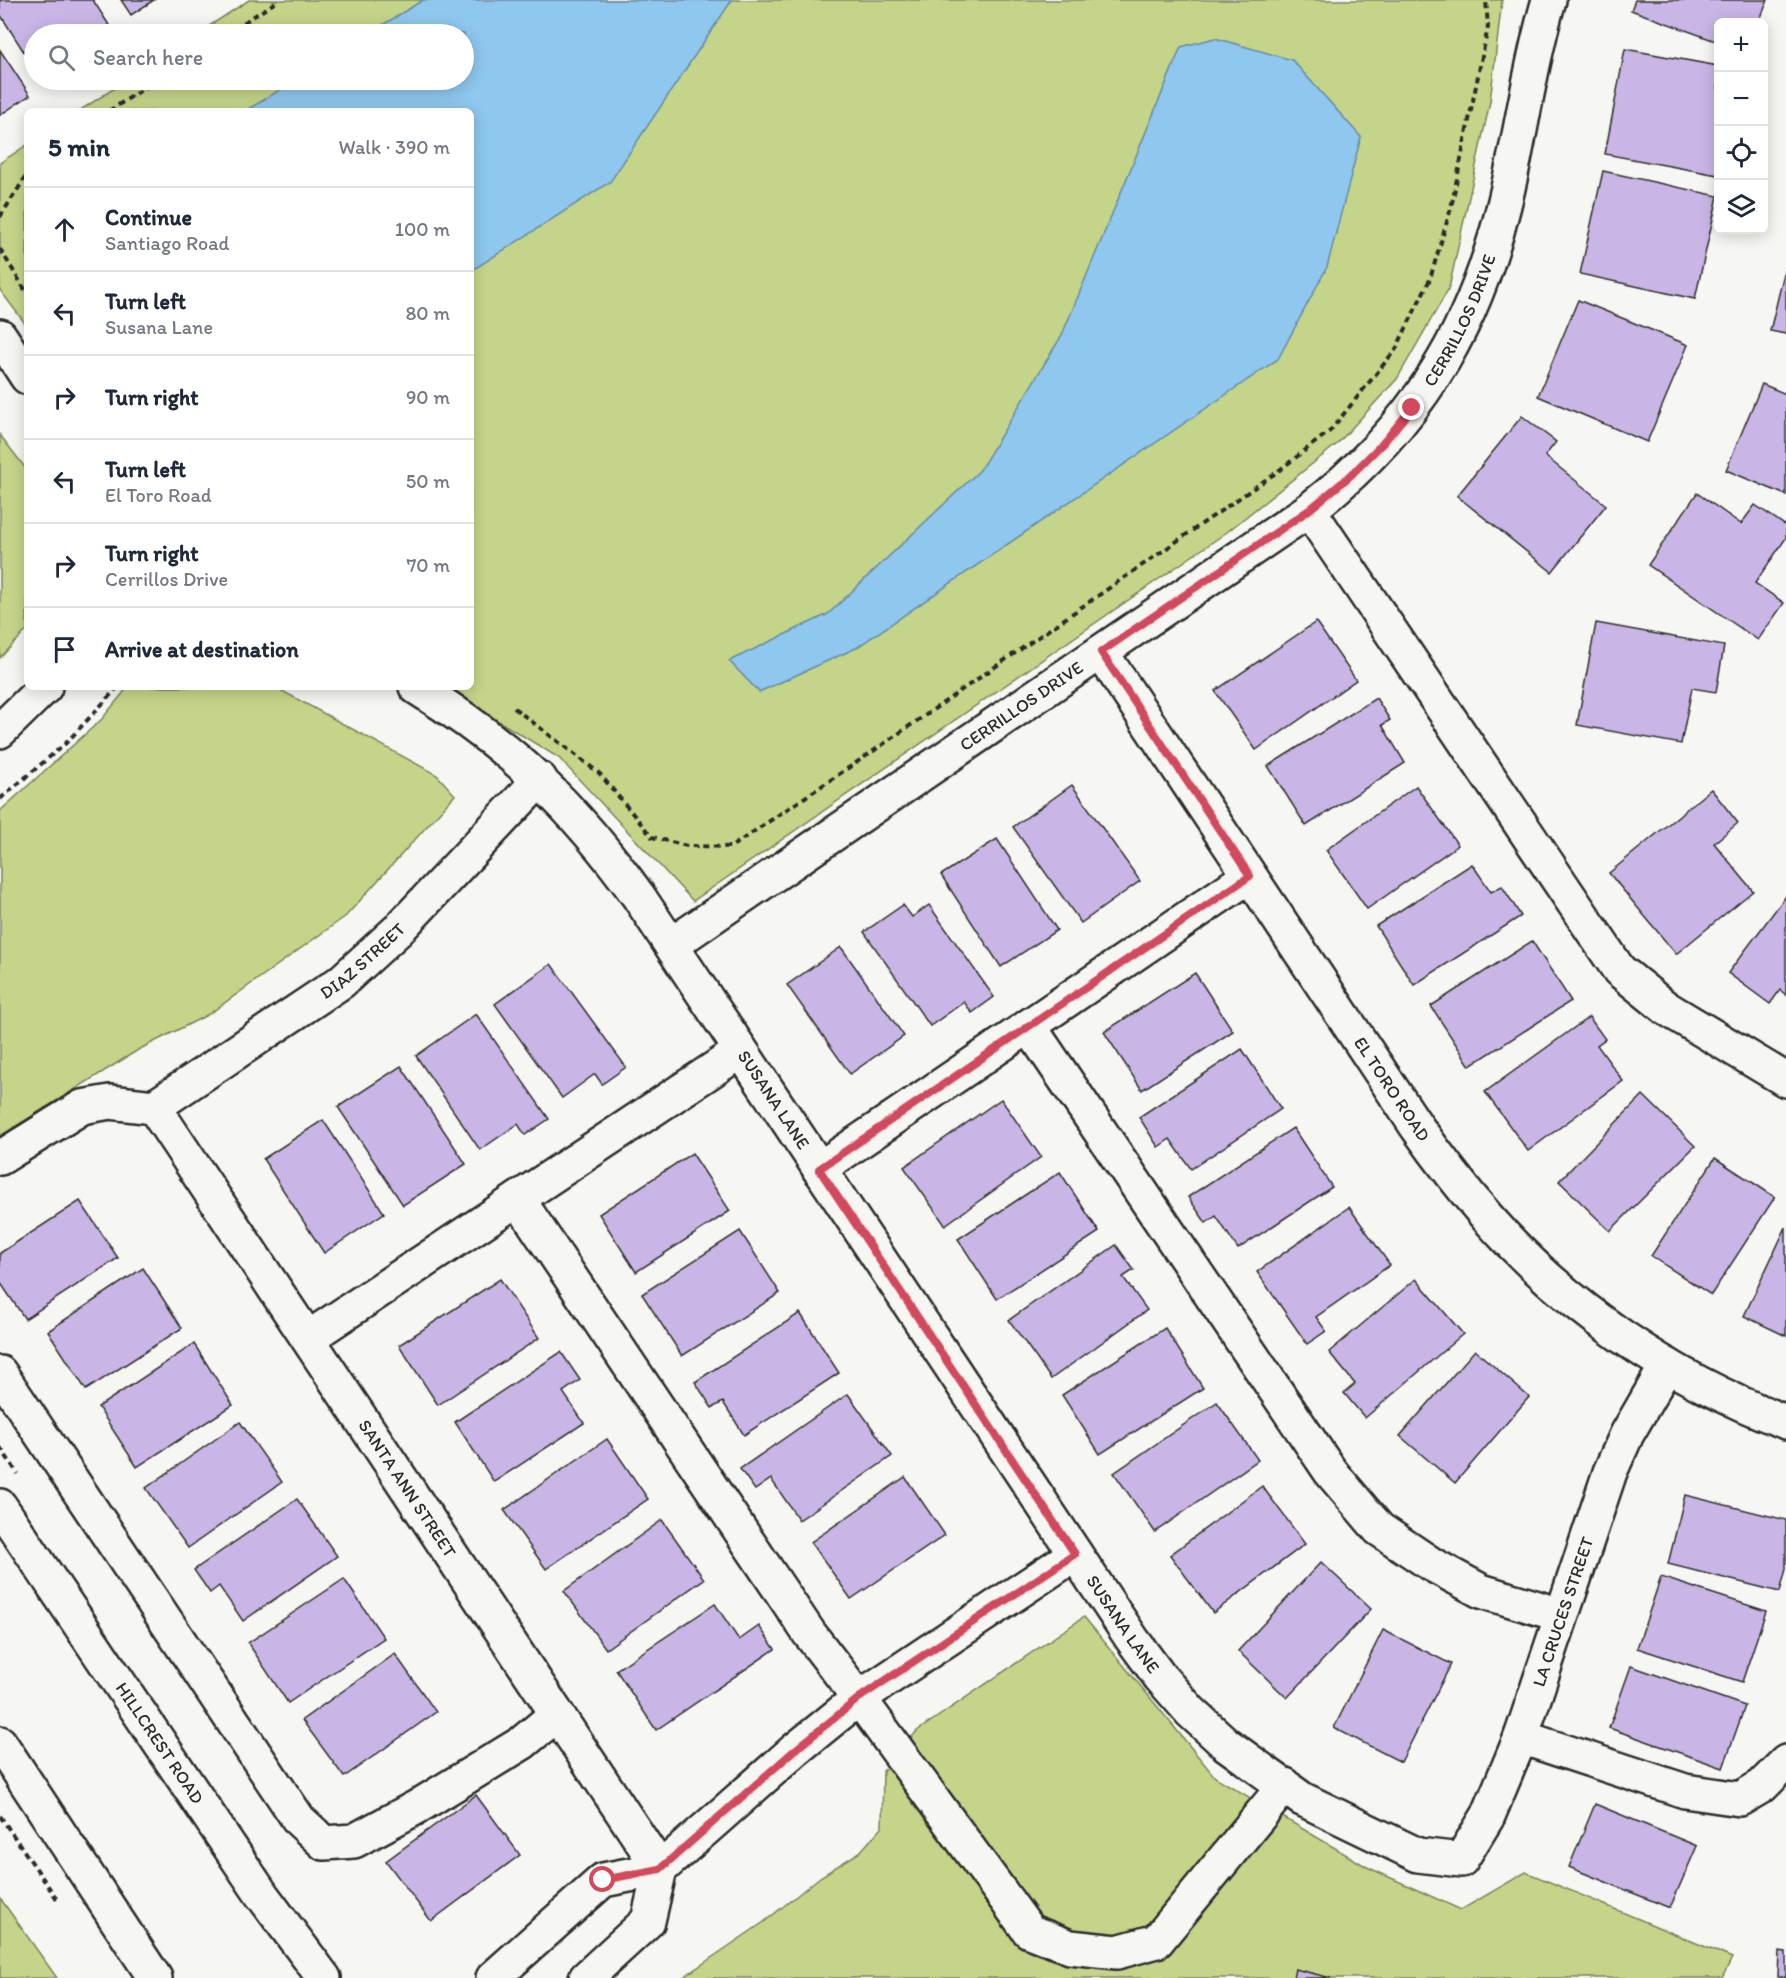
<!DOCTYPE html>
<html lang="en">
<head>
<meta charset="utf-8">
<style>
	:root { --surface:#fff; --page:#f6f6f7; --text:#1f2937; --muted:#747a83; --line:#e0e1e3 }
	body { margin:0; font-family:Itim,sans-serif; background:var(--page); color:var(--text) }
	.controls { position:absolute; right:18px; top:18px; display:grid; overflow:hidden; border-radius:9px; box-shadow:0 3px 15px #0003 }
	.controls button { width:54px; height:54px; display:grid; place-items:center; padding:0; border:0; border-bottom:2px solid var(--line); background:var(--surface); color:var(--text); font:30px sans-serif }
	.stop { position:absolute; width:18px; height:18px; margin:-14px; border:4px solid #d1495b; border-radius:50%; background:#fff }
	.stop.end { background:#d1495b; border-color:#fff; box-shadow:0 2px 6px #0008 }
	.list { margin:0; padding:0; list-style:none }
	h2 { display:flex; justify-content:space-between; align-items:center; height:78px; margin:0; padding:0 24px; font-size:26px }
	h2 small { font-size:20px; font-weight:400; color:var(--muted) }
	.list li { display:grid; grid-template-columns:39px 1fr auto; gap:18px; align-items:center; box-sizing:border-box; height:84px; padding:0 24px; border-top:2px solid var(--line) }
	.list b { display:block; font-size:22px; white-space:nowrap }
	.list p { margin:0; font-size:20px; white-space:nowrap; color:var(--muted) }
	.list em { font-size:20px; font-style:normal; color:var(--muted) }
	.icon { flex:none; width:33px; height:33px; fill:none; stroke:currentColor; stroke-width:2; stroke-linecap:round; stroke-linejoin:round }
	.map { position:relative; flex:none; width:1786px; height:1978px; overflow:hidden }
	.search { position:absolute; background:var(--surface); box-shadow:0 3px 15px #0003; left:24px; top:24px; width:450px; height:66px; display:flex; align-items:center; gap:15px; box-sizing:border-box; padding:0 21px; border-radius:33px; color:var(--muted); font-size:22px }
	.panel { position:absolute; background:var(--surface); box-shadow:0 3px 15px #0003; left:24px; top:108px; width:450px; height:582px; border-radius:9px }
	.map>svg:first-child { display:block }
	.green { fill:#c4d589; stroke:#78805a; stroke-width:1.5 }
	.water { fill:#8fc7ee; stroke:#6789a0; stroke-width:1.5 }
	.building { fill:#c9b6e6; stroke:#2b2b2b; stroke-width:1.5 }
	.lines { fill:none; stroke-linecap:round; stroke-linejoin:round }
	.minor-casing { stroke:#2b2b2b; stroke-width:38 }
	.path { stroke:#2b2b2b; stroke-width:4; stroke-dasharray:6 4.5; stroke-linecap:butt }
	.minor { stroke:#f6f6f2; stroke-width:33 }
	.route { stroke:#d1495b; stroke-width:8 }
	.labels { text-anchor:middle; dominant-baseline:central; stroke-width:5; stroke-linejoin:round; paint-order:stroke }
	.street-label { font-size:18px; fill:#2b2b2b; stroke:#f6f6f2 }
</style>
</head>
<body>
<div class="map">
<svg width="1786" height="1978" viewBox="0 0 1786 1978">
	<rect width="100%" height="100%" fill="#f6f6f2"/>
	<filter id="ink" filterUnits="userSpaceOnUse"><feTurbulence type="fractalNoise" baseFrequency=".0167" numOctaves="2"/><feDisplacementMap in="SourceGraphic" scale="12" xChannelSelector="R" yChannelSelector="G"/><feConvolveMatrix kernelMatrix="1 2 1 2 8 2 1 2 1" color-interpolation-filters="sRGB"/></filter>
	<g filter="url(#ink)">
		<g class="green">
			<path d="M249,0H1502L1490,102L1449,288L1397,379L1337,444L1227,532L693,901L559,758L443,687H471V111H79L127,80H464V34H197Z"/>
			<path d="M27,145V326L0,290V163Z"/>
			<path d="M0,435L27,470V630L0,658Z"/>
			<path d="M128,687H275L437,775L455,795L346,916L209,1014L138,1050L0,1136V811L102,719Z"/>
			<path d="M1084,1617L1215,1777L1367,1867L1461,1910L1526,1872L1732,1958L1722,1978H682L764,1922L820,1877L860,1852L882,1827L883,1771L917,1731Z"/>
			<path d="M0,1898L57,1978H0Z"/>
		</g>
		<g class="water">
			<path d="M423,0H732L610,182L471,271V111H245L296,80H464V34H368Z"/>
			<path d="M1215,38L1292,60L1361,137L1327,267L1278,359L856,648L759,692L729,661L828,614L980,470L1062,335L1181,47Z"/>
		</g>
		<g class="building">
			<path d="M0,0H93L109,25L94,34H34V68L0,14Z"/>
			<path d="M121,0H154L131,15Z"/>
			<path d="M1635,0H1768L1759,22H1718V42L1631,10Z"/>
			<path d="M1625,49L1718,66V175L1605,154Z"/>
			<path d="M0,50L30,95L0,115Z"/>
			<path d="M1603,171L1718,196L1695,299L1580,274Z"/>
			<path d="M1786,265V334L1770,331Z"/>
			<path d="M1578,300L1688,345L1647,442L1538,396Z"/>
			<path d="M1762,384L1786,394V495L1726,470Z"/>
			<path d="M1522,416L1556,442L1545,456L1606,505L1552,572L1457,496Z"/>
			<path d="M1697,493L1741,524L1755,505L1786,526V538L1755,583L1784,603L1758,640L1648,565Z"/>
			<path d="M1316,622L1356,680L1256,750L1215,691Z"/>
			<path d="M1596,623L1724,646L1716,692L1692,688L1681,744L1577,725Z"/>
			<path d="M1376,698L1390,720L1382,725L1405,763L1306,826L1268,766Z"/>
			<path d="M1072,785L1140,881L1081,923L1013,827Z"/>
			<path d="M1416,786L1458,845L1367,909L1326,850Z"/>
			<path d="M1711,789L1738,823L1714,843L1753,891L1676,954L1609,873Z"/>
			<path d="M997,839L1057,930L1001,967L941,875Z"/>
			<path d="M1472,864L1491,892L1502,886L1521,916L1414,985L1376,926Z"/>
			<path d="M1786,896V995L1780,990L1770,1004L1728,973Z"/>
			<path d="M903,905L912,917L929,905L994,997L972,1013L964,1002L930,1026L864,932Z"/>
			<path d="M1532,941L1571,1001L1470,1066L1431,1006Z"/>
			<path d="M841,947L904,1036L850,1074L787,985Z"/>
			<path d="M551,964L626,1067L602,1084L595,1074L562,1098L495,1004Z"/>
			<path d="M1195,973L1233,1031L1142,1090L1104,1032Z"/>
			<path d="M476,1014L549,1119L525,1135L518,1124L480,1150L416,1056Z"/>
			<path d="M1589,1017L1605,1039L1597,1045L1623,1081L1528,1151L1485,1092Z"/>
			<path d="M1242,1049L1281,1109L1191,1169L1170,1139L1158,1147L1139,1117Z"/>
			<path d="M401,1066L466,1164L403,1205L338,1107Z"/>
			<path d="M1643,1095L1695,1146L1610,1231L1559,1181Z"/>
			<path d="M1001,1099L1041,1157L945,1225L904,1167Z"/>
			<path d="M323,1120L384,1213L324,1253L263,1159Z"/>
			<path d="M1293,1128L1332,1187L1238,1249L1216,1216L1206,1223L1188,1197Z"/>
			<path d="M692,1153L730,1211L636,1272L599,1214Z"/>
			<path d="M1715,1158L1775,1197L1711,1295L1651,1256Z"/>
			<path d="M1060,1172L1099,1232L997,1299L958,1239Z"/>
			<path d="M80,1201L118,1258L25,1319L0,1282V1253Z"/>
			<path d="M1349,1207L1390,1265L1316,1317L1326,1331L1307,1344L1257,1272Z"/>
			<path d="M1786,1227V1336L1744,1316Z"/>
			<path d="M740,1231L780,1293L682,1356L642,1294Z"/>
			<path d="M1116,1245L1134,1270L1123,1277L1147,1310L1051,1379L1009,1320Z"/>
			<path d="M143,1268L182,1328L86,1390L48,1331Z"/>
			<path d="M500,1279L539,1338L438,1405L399,1345Z"/>
			<path d="M1416,1279L1463,1334L1365,1418L1344,1393L1355,1384L1329,1352Z"/>
			<path d="M800,1313L839,1373L744,1435L723,1402L712,1408L695,1382Z"/>
			<path d="M1165,1328L1203,1388L1100,1454L1062,1395Z"/>
			<path d="M194,1344L233,1405L137,1467L98,1407Z"/>
			<path d="M1475,1350L1529,1397L1455,1483L1400,1436Z"/>
			<path d="M561,1352L580,1380L563,1392L584,1423L494,1482L455,1422Z"/>
			<path d="M848,1394L892,1456L799,1520L771,1479L755,1490L740,1469Z"/>
			<path d="M1217,1402L1258,1460L1155,1532L1114,1473Z"/>
			<path d="M240,1422L282,1482L188,1548L146,1488Z"/>
			<path d="M607,1439L648,1499L546,1569L504,1510Z"/>
			<path d="M905,1477L945,1535L851,1599L811,1542Z"/>
			<path d="M1262,1486L1305,1544L1213,1613L1170,1555Z"/>
			<path d="M1685,1495L1786,1520V1569L1780,1592L1668,1564Z"/>
			<path d="M297,1499L337,1556L243,1621L219,1586L210,1593L194,1570Z"/>
			<path d="M662,1520L704,1579L606,1649L564,1591Z"/>
			<path d="M1321,1562L1371,1609L1287,1698L1238,1651Z"/>
			<path d="M1661,1577L1766,1611L1742,1682L1637,1648Z"/>
			<path d="M344,1579L384,1638L288,1703L248,1643Z"/>
			<path d="M715,1604L739,1640L759,1626L775,1649L656,1730L616,1670Z"/>
			<path d="M1383,1630L1451,1664L1401,1762L1334,1728Z"/>
			<path d="M395,1654L436,1712L344,1777L302,1720Z"/>
			<path d="M1631,1666L1745,1706L1723,1768L1609,1728Z"/>
			<path d="M476,1795L520,1855L431,1921L386,1861Z"/>
			<path d="M1595,1804L1697,1846L1670,1908L1569,1867Z"/>
			<path d="M1779,1951L1786,1952V1977H1778Z"/>
			<path d="M1295,1969L1331,1978H1293Z"/>
		</g>
		<g class="lines">
			<g class="minor-casing">
				<g id="minor">
					<path d="M0,336L27,377"/>
					<path d="M1309,510L1619,970L1666,1008L1786,1080"/>
					<path id="s1" d="M1101,652L1417,1127C1439,1158 1462,1188 1487,1217C1567,1308 1673,1380 1786,1422"/>
					<path id="s2" d="M416,687C511,746 574,806 639,897L1132,1639L1160,1677L1191,1712L1226,1744L1302,1799L1418,1855L1461,1860L1488,1816L1521,1737L1610,1472L1627,1434L1667,1365"/>
					<path d="M0,731L45,687"/>
					<path id="s3" d="M671,945L1309,510C1414,428 1473,334 1504,205C1521,137 1529,67 1549,0"/>
					<path d="M1029,1026L1330,1471L1379,1529L1431,1564L1481,1591L1561,1615"/>
					<path id="s4" d="M154,1107L660,1869"/>
					<path id="s5" d="M154,1107L341,982L398,930L540,779"/>
					<path d="M0,1158L82,1107L110,1102L154,1107"/>
					<path d="M819,1169L1249,876"/>
					<path d="M518,1199L809,1633L859,1698L1029,1931L1070,1947L1117,1952L1157,1941L1285,1785"/>
					<path d="M308,1338L741,1051"/>
					<path d="M0,1373L299,1820L324,1843L354,1841L417,1807L522,1743L557,1714"/>
					<path id="s6" d="M0,1506L262,1895L324,1978"/>
					<path d="M1521,1737L1685,1791L1740,1799L1762,1786L1786,1762"/>
					<path d="M0,1743L155,1978"/>
					<path d="M493,1978L603,1880L660,1869L795,1750L859,1698L1075,1554"/>
					<path d="M586,1978L648,1921L660,1869"/>
				</g>
			</g>
			<g class="path">
				<path d="M226,34L279,0"/>
				<path d="M109,111L157,80"/>
				<path d="M0,217L27,175"/>
				<path d="M0,249L27,293"/>
				<path d="M514,708L599,773L652,837L687,846L731,847L869,754L1277,472L1330,431L1396,349L1430,279L1451,208L1488,27L1486,0"/>
				<path d="M0,799L66,743L118,687"/>
				<path d="M0,1447L18,1474"/>
				<path d="M0,1816L59,1902"/>
			</g>
			<use href="#minor" class="minor"/>
		</g>
	</g>
	<g class="lines" filter="url(#ink)">
		<path class="route" d="M603,1880L660,1869L795,1750L859,1698L1075,1554L819,1169L1250,876L1101,652L1309,510L1350,476L1383,443L1412,408"/>
	</g>
	<g class="labels">
		<g class="street-label">
			<text stroke="none"><textPath href="#s3" startOffset="1018">CERRILLOS DRIVE</textPath></text>
			<text stroke="none"><textPath href="#s3" startOffset="424">CERRILLOS DRIVE</textPath></text>
			<text stroke="none"><textPath href="#s5" startOffset="255">DIAZ STREET</textPath></text>
			<text stroke="none"><textPath href="#s1" startOffset="525">EL TORO ROAD</textPath></text>
			<text stroke="none"><textPath href="#s2" startOffset="552">SUSANA LANE</textPath></text>
			<text stroke="none"><textPath href="#s4" startOffset="458">SANTA ANN STREET</textPath></text>
			<text stroke="none"><textPath href="#s2" startOffset="1876">LA CRUCES STREET</textPath></text>
			<text stroke="none"><textPath href="#s2" startOffset="1182">SUSANA LANE</textPath></text>
			<text stroke="none"><textPath href="#s6" startOffset="286">HILLCREST ROAD</textPath></text>
		</g>
	</g>
</svg>
<div class="controls">
<button>+</button>
<button>−</button>
<button><svg class="icon" aria-label="locate" viewBox="0 0 24 24"><circle cx="12" cy="12" r="6"/><path d="M12 2v4M12 18v4M2 12h4M18 12h4"/></svg></button>
<button><svg class="icon" aria-label="layers" viewBox="0 0 24 24"><path d="M12 4l9 5-9 5-9-5zM3 14l9 5 9-5"/></svg></button>
</div>
<div class="stop" style="left:603px;top:1880px"></div>
<div class="stop end" style="left:1412px;top:408px"></div>
<div class="search"><svg class="icon" aria-label="search" viewBox="0 0 24 24"><circle cx="10" cy="10" r="6"/><path d="M15 15l6 6"/></svg>Search here</div>
<section class="panel">
<h2>5 min<small>Walk · 390 m</small></h2>
<ul class="list">
<li><svg class="icon" aria-label="ahead" viewBox="0 0 24 24"><path d="M12 20V5M6 11l6-6 6 6"/></svg><div><b>Continue</b><p>Santiago Road</p></div><em>100 m</em></li>
<li><svg class="icon" aria-label="left" viewBox="0 0 24 24"><path d="M17 20v-9H6M10 6l-5 5 5 5"/></svg><div><b>Turn left</b><p>Susana Lane</p></div><em>80 m</em></li>
<li><svg class="icon" aria-label="right" viewBox="0 0 24 24"><path d="M7 20v-9h11M14 6l5 5-5 5"/></svg><div><b>Turn right</b></div><em>90 m</em></li>
<li><svg class="icon" aria-label="left" viewBox="0 0 24 24"><path d="M17 20v-9H6M10 6l-5 5 5 5"/></svg><div><b>Turn left</b><p>El Toro Road</p></div><em>50 m</em></li>
<li><svg class="icon" aria-label="right" viewBox="0 0 24 24"><path d="M7 20v-9h11M14 6l5 5-5 5"/></svg><div><b>Turn right</b><p>Cerrillos Drive</p></div><em>70 m</em></li>
<li><svg class="icon" aria-label="arrive" viewBox="0 0 24 24"><path d="M6 21V4h12l-3 4 3 4H6"/></svg><div><b>Arrive at destination</b></div></li>
</ul>
</section>
</div>
</body>
</html>
